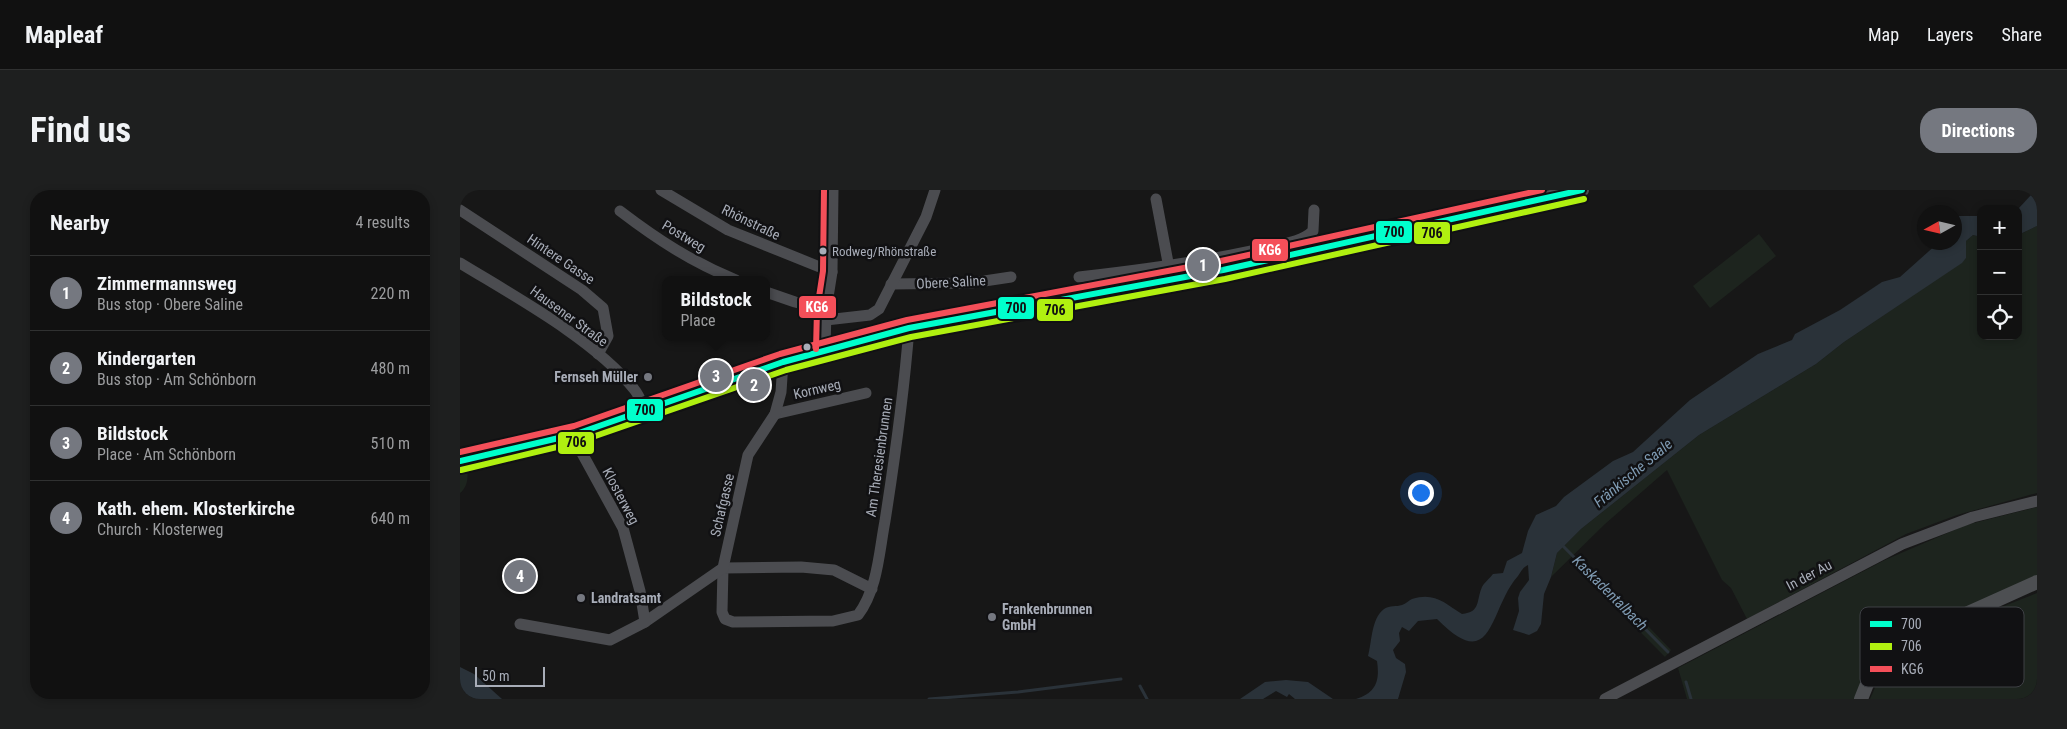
<!DOCTYPE html>
<html lang="en">
<head>
<meta charset="utf-8">
<style>
	:root { --surface:#111; --page:#1e1f1f; --text:#f1f3f6; --muted:#9c9d9f; --line:#303131; --accent:#757880 }
	body { margin:0; font-family:"Roboto Condensed",sans-serif; background:var(--page); color:var(--text) }
	.controls { position:absolute; right:15px; top:15px; display:grid; overflow:hidden; border-radius:10px; box-shadow:0 2px 8px #0003 }
	.controls button { width:45px; height:45px; display:grid; place-items:center; padding:0; border:0; border-bottom:1px solid var(--line); background:var(--surface); color:var(--text); font:25px sans-serif }
	.compass { position:absolute; left:1457px; top:15px; width:45px; height:45px; border-radius:50%; background:var(--surface); box-shadow:0 2px 8px #0003; rotate:262deg }
	.scale { position:absolute; left:15px; bottom:12px; width:70px; box-sizing:border-box; padding-left:5px; border:2px solid #a8adb8; border-top:0; font-size:14px; line-height:18px; white-space:nowrap; color:#a8adb8; -webkit-text-stroke:4px #111113; paint-order:stroke }
	.you { position:absolute; left:960px; top:302px; width:18px; height:18px; margin:-12px; border:4px solid #fff; border-radius:50%; background:#1a73e8; box-shadow:0 0 0 8px #1a73e833 }
	.badge { display:grid; place-items:center; width:32px; height:32px; border-radius:50%; background:var(--accent); color:#fff; font-size:16px; font-weight:700 }
	.pin { position:absolute; translate:-50% -50%; border:2px solid #fff; box-shadow:0 1px 5px #0006 }
	.popup { position:absolute; left:202px; top:86px; width:108px; height:65px; box-sizing:border-box; display:grid; place-content:center; border-radius:10px; background:var(--surface); filter:drop-shadow(0 1px 4px #0005); font-size:16px; white-space:nowrap; color:var(--muted) }
	.popup b { font-size:19px; color:var(--text) }
	.popup::after { content:''; position:absolute; left:50%; top:100%; margin-left:-10px; border:10px solid transparent; border-top-color:var(--surface) }
	.list { margin:0; padding:0; list-style:none }
	h2 { display:flex; justify-content:space-between; align-items:center; height:65px; margin:0; padding:0 20px; font-size:21px }
	h2 small { font-size:16px; font-weight:400; color:var(--muted) }
	.list li { display:grid; grid-template-columns:32px 1fr auto; gap:15px; align-items:center; box-sizing:border-box; height:75px; padding:0 20px; border-top:1px solid var(--line) }
	.list b { display:block; font-size:19px; white-space:nowrap }
	.list p { margin:0; font-size:16px; white-space:nowrap; color:var(--muted) }
	.list em { font-size:16px; font-style:normal; color:var(--muted) }
	.icon { flex:none; width:28px; height:28px; fill:none; stroke:currentColor; stroke-width:2; stroke-linecap:round; stroke-linejoin:round }
	.map { position:relative; flex:none; width:1577px; height:509px; overflow:hidden; border-radius:20px }
	header { display:flex; align-items:center; gap:30px; box-sizing:border-box; height:70px; padding:0 25px; background:var(--surface); border-bottom:1px solid var(--line) }
	header strong { font-size:24px }
	nav { display:flex; gap:28px; margin-inline-start:auto; font-size:18px }
	.intro { display:flex; align-items:center; justify-content:space-between; box-sizing:border-box; height:120px; padding:0 30px }
	h1 { margin:0; font-size:35px }
	.button { padding:12px 22px; border-radius:20px; background:var(--accent); color:#fff; font-size:18px; font-weight:700 }
	main { display:flex; gap:30px; padding:0 30px }
	aside { flex:1; background:var(--surface); border-radius:20px; box-shadow:0 2px 8px #0003 }
	.map>svg:first-child { display:block }
	.green { fill:#1d241e }
	.water { fill:#2a3239 }
	.lines { fill:none; stroke-linecap:round; stroke-linejoin:round }
	.stream { stroke:#2a3239; stroke-width:3 }
	.minor { stroke:#4b4c50; stroke-width:11 }
	.major { stroke:#4d4f52; stroke-width:14 }
	.bus-1-casing { stroke:#111113; stroke-width:10 }
	.bus-2-casing { stroke:#111113; stroke-width:10 }
	.bus-3-casing { stroke:#111113; stroke-width:10 }
	.bus-1 { stroke:#0fc; stroke-width:6 }
	.bus-2 { stroke:#b0f010; stroke-width:6 }
	.bus-3 { stroke:#f44f59; stroke-width:6 }
	.bus-dot { fill:#a8adb8; stroke:#111113; stroke-width:2 }
	.poi-dot { fill:#757880; stroke:#111113; stroke-width:2 }
	.labels { text-anchor:middle; dominant-baseline:central; stroke-width:5; stroke-linejoin:round; paint-order:stroke }
	.bus-label { font-size:13px; fill:#a8adb8; stroke:#111113; text-anchor:start }
	.street-label { font-size:14px; fill:#a8adb8; stroke:#111113 }
	.poi-label { font-size:14px; font-weight:bold; fill:#a8adb8; stroke:#111113; text-anchor:start }
	.water-label { font-size:15px; font-style:italic; fill:#7f9bb3; stroke:#111113 }
	.key { fill:#111113; stroke:#3e4045; stroke-width:1 }
	.key-label { font-size:14px; fill:#a8adb8 }
	.line-badge { stroke:#111113; stroke-width:2 }
	.badge-label { font-size:14px; text-anchor:middle; font-weight:bold; fill:#fff }
	.pale-badge-label { font-size:14px; text-anchor:middle; font-weight:bold; fill:#111 }
</style>
</head>
<body>
<header>
<strong>Mapleaf</strong>
<nav><a>Map</a><a>Layers</a><a>Share</a></nav>
</header>
<div class="intro"><h1>Find us</h1><a class="button">Directions</a></div>
<main>
<aside>
<h2>Nearby<small>4 results</small></h2>
<ul class="list">
<li><span class="badge">1</span><div><b>Zimmermannsweg</b><p>Bus stop · Obere Saline</p></div><em>220 m</em></li>
<li><span class="badge">2</span><div><b>Kindergarten</b><p>Bus stop · Am Schönborn</p></div><em>480 m</em></li>
<li><span class="badge">3</span><div><b>Bildstock</b><p>Place · Am Schönborn</p></div><em>510 m</em></li>
<li><span class="badge">4</span><div><b>Kath. ehem. Klosterkirche</b><p>Church · Klosterweg</p></div><em>640 m</em></li>
</ul>
</aside>
<div class="map">
<svg width="1577" height="509" viewBox="0 0 1577 509">
	<rect width="100%" height="100%" fill="#171717"/>
	<g class="green">
		<path d="M1577,36V303L1497,325L1446,344L1287,429L1271,398L1262,390L1207,280L1145,334L1091,387L1097,363L1121,339L1239,245L1356,174L1384,152L1501,73L1506,68V51L1513,45L1521,47V146H1558V45Z"/>
		<path d="M1299,44L1316,66L1250,118L1233,96Z"/>
		<path d="M0,280L7,281C9,288 6,299 0,303Z"/>
		<path d="M1577,317V389L1464,438L1397,509H1227L1218,478L1425,370L1506,335Z"/>
		<path d="M1135,381L1211,460L1205,467L1129,390V384Z"/>
		<path d="M1577,403V509H1410L1417,493L1435,470L1470,450L1529,422Z"/>
	</g>
	<g class="water">
		<path d="M1577,2V36L1558,45V19L1572,4Z"/>
		<path d="M1498,26H1521V47L1513,45L1506,51V68L1502,73L1384,152L1356,174L1239,245L1121,339L1097,363L1091,387L1084,404L1081,434L1077,441L1069,445L1053,440L1059,421L1058,408L1060,402L1069,390L1068,375C1063,377 1061,382 1058,386C1029,418 1034,487 977,429L958,431L949,441L942,437L939,443L940,451L933,460L936,468L945,474L946,482L938,509H896C916,503 920,491 917,471L908,466C912,452 911,429 924,419C930,415 936,417 942,415C946,414 949,410 952,409C975,402 984,413 1002,424C1021,422 1016,411 1022,397C1024,393 1030,388 1033,384L1043,383L1047,371L1062,363L1068,341L1076,325L1096,316L1104,307L1153,271L1173,262L1230,210L1298,164L1332,150L1335,144L1380,120L1422,92L1440,87L1478,53L1494,52L1495,34Z"/>
		<path d="M0,477L14,484L42,509H0Z"/>
		<path d="M826,490L848,492L873,509H835L829,504L827,507L816,501L803,509H780L805,492Z"/>
	</g>
	<g class="lines">
		<g class="stream">
			<path d="M1101,354L1208,462"/>
			<path d="M1226,492L1231,509"/>
			<path d="M680,496L687,509"/>
			<path d="M469,509L558,502L661,489"/>
		</g>
		<g class="minor">
			<path d="M201,0L268,40L372,82"/>
			<path d="M696,9L710,83"/>
			<path d="M0,20L122,100L143,118L148,146L138,164"/>
			<path d="M160,21C198,50 232,72 276,90"/>
			<path d="M0,73C54,106 135,150 174,199C179,205 182,213 185,220"/>
			<path d="M619,87C681,80 743,72 804,58C821,54 841,53 853,41L854,20"/>
			<path d="M431,94L511,93L551,87"/>
			<path d="M306,102L335,112L366,120"/>
			<path d="M366,130L410,125L419,119L466,27L475,0"/>
			<path d="M365,159L366,120L372,82L373,0"/>
			<path d="M315,224L406,203"/>
			<path d="M412,399L374,380L341,377L263,378L262,422L265,429L273,432L373,431L398,425C418,398 419,362 425,331C435,267 444,203 449,138"/>
			<path d="M185,432L263,378L288,265L315,224L321,202L323,172"/>
			<path d="M60,434L150,450L185,432L180,401L163,338L117,254L116,244"/>
			<path d="M1145,509L1442,354L1513,327L1577,311"/>
		</g>
		<g class="major">
			<path d="M0,271L15,269L116,244L323,172L365,159L449,138L763,80L1122,0"/>
			<path d="M1401,509L1409,489L1430,464L1466,442L1577,392"/>
		</g>
		<g class="bus-1-casing">
			<path id="bus-1" d="M0,271L116,244L323,172L449,138L763,80L1122,0"/>
		</g>
		<g class="bus-2-casing">
			<path id="bus-2" d="M1,280L118,252L326,180L451,147L765,89L1124,9"/>
		</g>
		<g class="bus-3-casing">
			<g id="bus-3">
				<path d="M356,159L357,120L363,81L364,0"/>
				<path d="M0,262L114,236L320,164L447,130L761,71L1082,0"/>
			</g>
		</g>
		<use href="#bus-1" class="bus-1"/>
		<use href="#bus-2" class="bus-2"/>
		<use href="#bus-3" class="bus-3"/>
	</g>
	<g class="bus-dot">
		<circle cx="363" cy="61" r="4.5"/>
		<circle cx="347" cy="157" r="4.5"/>
	</g>
	<g class="poi-dot">
		<circle cx="188" cy="187" r="5"/>
		<circle cx="121" cy="408" r="5"/>
		<circle cx="532" cy="427" r="5"/>
	</g>
	<g class="labels">
		<g class="bus-label">
			<text x="372" y="61">Rodweg/Rhönstraße</text>
		</g>
		<g class="street-label">
			<text transform="translate(291 32) rotate(26)">Rhönstraße</text>
			<text transform="translate(224 46) rotate(31)">Postweg</text>
			<text transform="translate(101 69) rotate(34)">Hintere Gasse</text>
			<text transform="translate(491 92) rotate(-3)">Obere Saline</text>
			<text transform="translate(109 126) rotate(36)">Hausener Straße</text>
			<text transform="translate(357 199) rotate(-13)">Kornweg</text>
			<text transform="translate(419 267) rotate(-82)">Am Theresienbrunnen</text>
			<text transform="translate(161 306) rotate(62)">Klosterweg</text>
			<text transform="translate(262 315) rotate(-77)">Schafgasse</text>
			<text transform="translate(1349 385) rotate(-28)">In der Au</text>
		</g>
		<g class="poi-label">
			<text x="178" y="187" text-anchor="end">Fernseh Müller</text>
			<text x="131" y="408">Landratsamt</text>
			<text x="542" y="419">Frankenbrunnen<tspan x="542" dy="16">GmbH</tspan></text>
		</g>
		<g class="water-label">
			<text transform="translate(1173 283) rotate(-40)">Fränkische Saale</text>
			<text transform="translate(1150 403) rotate(45)">Kaskadentalbach</text>
		</g>
	</g>
	<rect x="1400" y="417" width="164" height="80" rx="8" class="key"/>
	<rect x="1410" y="431" width="22" height="6" fill="#0fc"/>
	<rect x="1410" y="453" width="22" height="7" fill="#b0f010"/>
	<rect x="1410" y="476" width="22" height="6" fill="#f44f59"/>
	<g class="key-label">
		<text x="1441" y="439">700</text>
		<text x="1441" y="461">706</text>
		<text x="1441" y="484">KG6</text>
	</g>
	<g class="line-badge">
		<rect x="915" y="30" width="38" height="24" rx="5" fill="#0fc"/>
		<rect x="953" y="31" width="38" height="24" rx="5" fill="#b0f010"/>
		<rect x="791" y="48" width="38" height="24" rx="5" fill="#f44f59"/>
		<rect x="338" y="105" width="39" height="24" rx="5" fill="#f44f59"/>
		<rect x="537" y="106" width="38" height="24" rx="5" fill="#0fc"/>
		<rect x="576" y="108" width="38" height="24" rx="5" fill="#b0f010"/>
		<rect x="166" y="208" width="38" height="24" rx="5" fill="#0fc"/>
		<rect x="97" y="241" width="38" height="24" rx="5" fill="#b0f010"/>
	</g>
	<g class="badge-label">
		<text x="810" y="65">KG6</text>
		<text x="357" y="122">KG6</text>
	</g>
	<g class="pale-badge-label">
		<text x="934" y="47">700</text>
		<text x="972" y="48">706</text>
		<text x="556" y="123">700</text>
		<text x="595" y="125">706</text>
		<text x="185" y="225">700</text>
		<text x="116" y="257">706</text>
	</g>
</svg>
<div class="controls">
<button>+</button>
<button>−</button>
<button><svg class="icon" aria-label="locate" viewBox="0 0 24 24"><circle cx="12" cy="12" r="6"/><path d="M12 2v4M12 18v4M2 12h4M18 12h4"/></svg></button>
</div>
<svg class="compass" viewBox="-18 -18 36 36"><path d="M0-13l5 13h-10z" fill="#e53935"/><path d="M0 13l5-13h-10z" fill="#9c9d9f"/></svg>
<div class="scale">50 m</div>
<div class="you"></div>
<div class="pin badge" style="left:743px;top:75px">1</div>
<div class="pin badge" style="left:294px;top:195px">2</div>
<div class="pin badge" style="left:256px;top:186px">3</div>
<div class="popup"><b>Bildstock</b>Place</div>
<div class="pin badge" style="left:60px;top:386px">4</div>
</div>
</main>
</body>
</html>
